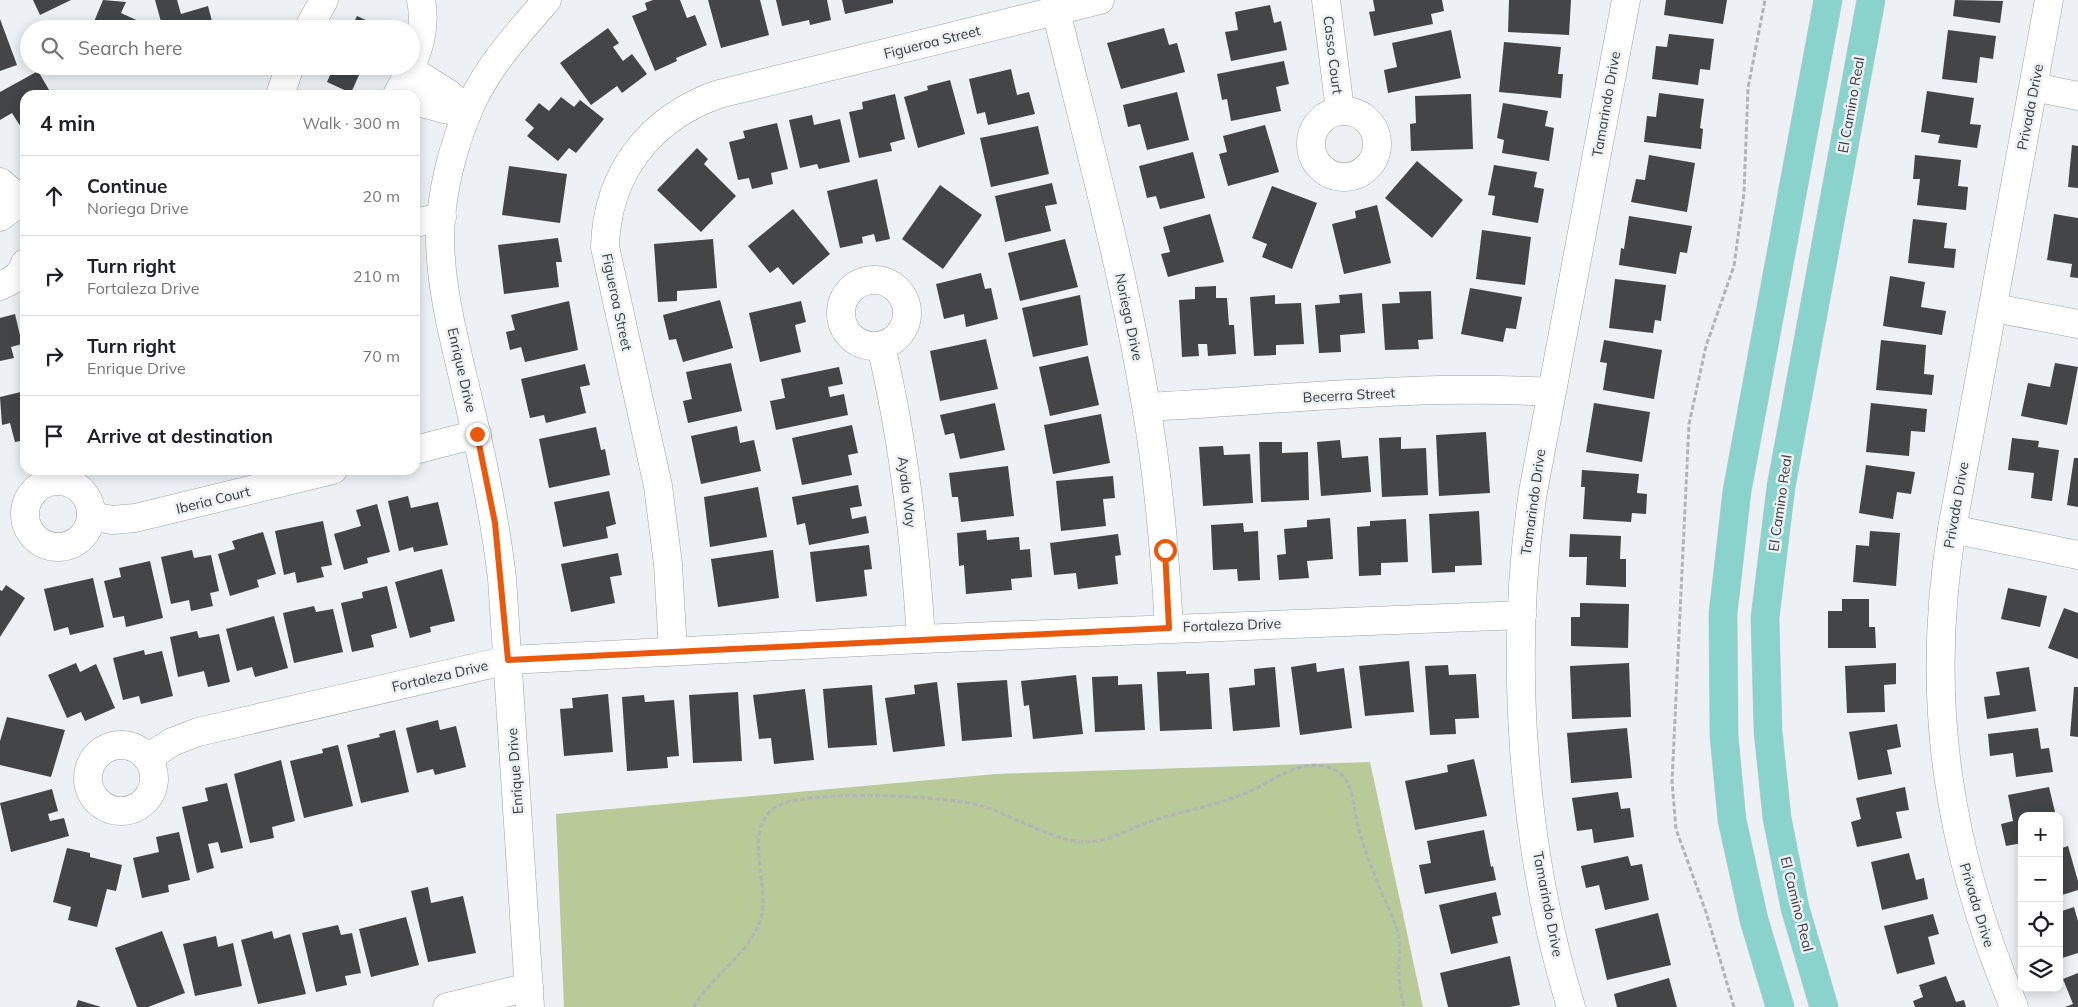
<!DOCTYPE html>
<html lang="en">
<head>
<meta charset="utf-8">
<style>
	:root { --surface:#fff; --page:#f6f6f6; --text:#202124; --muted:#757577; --line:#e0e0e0 }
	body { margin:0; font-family:Mulish,sans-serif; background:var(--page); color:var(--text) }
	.controls { position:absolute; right:15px; bottom:15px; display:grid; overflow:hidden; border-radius:10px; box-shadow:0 2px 12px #0003 }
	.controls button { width:45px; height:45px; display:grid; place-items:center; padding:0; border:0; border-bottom:1px solid var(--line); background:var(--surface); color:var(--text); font:25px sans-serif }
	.stop { position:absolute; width:15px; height:15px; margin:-11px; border:4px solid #ea580c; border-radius:50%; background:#fff }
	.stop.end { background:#ea580c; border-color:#fff; box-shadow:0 1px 5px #0008 }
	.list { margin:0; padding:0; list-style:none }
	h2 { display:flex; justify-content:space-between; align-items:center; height:65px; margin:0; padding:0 20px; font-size:21px }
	h2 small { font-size:16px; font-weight:400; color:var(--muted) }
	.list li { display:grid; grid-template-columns:32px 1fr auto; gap:15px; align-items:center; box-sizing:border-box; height:80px; padding:0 20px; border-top:1px solid var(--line) }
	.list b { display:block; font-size:19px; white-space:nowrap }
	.list p { margin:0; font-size:16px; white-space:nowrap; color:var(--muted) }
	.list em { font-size:16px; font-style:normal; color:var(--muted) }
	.icon { flex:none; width:28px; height:28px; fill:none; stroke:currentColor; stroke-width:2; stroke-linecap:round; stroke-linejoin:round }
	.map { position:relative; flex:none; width:2078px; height:1007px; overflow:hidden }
	.search { position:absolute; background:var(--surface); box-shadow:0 2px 12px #0003; left:20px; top:20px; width:400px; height:55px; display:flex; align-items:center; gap:12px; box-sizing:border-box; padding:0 18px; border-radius:28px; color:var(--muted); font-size:19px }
	.panel { position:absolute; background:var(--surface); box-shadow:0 2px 12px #0003; left:20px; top:90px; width:400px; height:385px; border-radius:15px }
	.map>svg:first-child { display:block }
	.green { fill:#b9c998 }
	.building { fill:#434548 }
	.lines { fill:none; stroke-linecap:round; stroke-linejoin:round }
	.minor-casing { stroke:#9da0a4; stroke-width:29 }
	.major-casing { stroke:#ccc; stroke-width:29 }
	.path { stroke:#b1b4b7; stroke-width:3; stroke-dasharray:5 2.5; stroke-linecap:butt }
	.minor { stroke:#fff; stroke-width:28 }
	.major { stroke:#89d3cc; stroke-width:28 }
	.route { stroke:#ea580c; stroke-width:6 }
	.labels { text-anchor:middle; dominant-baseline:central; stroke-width:5; stroke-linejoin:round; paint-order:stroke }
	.street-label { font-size:14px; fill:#393a3b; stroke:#edf0f4 }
</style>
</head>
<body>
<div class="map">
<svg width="2078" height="1007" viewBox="0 0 2078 1007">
	<rect width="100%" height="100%" fill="#edf0f4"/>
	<path class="green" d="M1370,762L1423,1007H564L556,814L996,774Z"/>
	<g class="building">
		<path d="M33,0H71L40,15Z"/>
		<path d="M103,0L126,2L121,13L145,24L143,29H91Z"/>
		<path d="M155,0H177L181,14L208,6L214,29H163Z"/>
		<path d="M653,0H680L687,18L695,15L707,45L676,58L677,61L655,71L632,16L647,10L645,3Z"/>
		<path d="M708,0H760L769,35L721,48Z"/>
		<path d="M776,0H827L831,20L810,25L809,20L782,26Z"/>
		<path d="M842,0H893V3L845,14Z"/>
		<path d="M1373,0H1442L1444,11L1431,14L1433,24L1374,36L1369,12L1375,11Z"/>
		<path d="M1509,0H1571L1569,35L1508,32Z"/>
		<path d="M1666,0H1727L1723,24L1664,15Z"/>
		<path d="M1955,0L2003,1L2000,23L1953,16Z"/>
		<path d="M1270,5L1274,23L1281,21L1287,50L1231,61L1225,32L1238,30L1235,12Z"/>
		<path d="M357,16L381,27L380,29H351Z"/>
		<path d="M0,19L17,65L0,71Z"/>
		<path d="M608,28L619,43L613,47L623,61L632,54L647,74L622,93L617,86L591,105L560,63Z"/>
		<path d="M1164,28L1169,45L1177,43L1185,72L1121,89L1107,43Z"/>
		<path d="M1451,30L1461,78L1388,93L1384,70L1397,67L1392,43Z"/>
		<path d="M1948,30L1996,36L1993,59L1980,57L1977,83L1942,79Z"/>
		<path d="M1669,34L1714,39L1710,70L1700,69L1698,85L1652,79L1656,46L1667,47Z"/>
		<path d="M1504,42L1561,47L1558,74H1563L1561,98L1499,92Z"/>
		<path d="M1284,61L1289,84L1276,87L1281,111L1231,121L1227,99L1222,100L1217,74Z"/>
		<path d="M334,66H363L351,93L327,82Z"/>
		<path d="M1011,69L1017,95L1029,92L1035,114L988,125L985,112L977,114L969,79Z"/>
		<path d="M38,71L52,95H25L24,132L12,113L0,120V92Z"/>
		<path d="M950,80L965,134L918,148L904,97L928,90L927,86Z"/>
		<path d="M1927,91L1974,98L1970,124L1981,125L1977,148L1938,143L1940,135L1921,132Z"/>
		<path d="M1177,92L1189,140L1147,150L1140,124L1128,127L1123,105Z"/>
		<path d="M1659,93L1704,99L1700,128L1703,129L1701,149L1644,142L1647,116L1656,117Z"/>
		<path d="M895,94L905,139L890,143L892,151L859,158L849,112L863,109L862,102Z"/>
		<path d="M1471,94L1473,149L1411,151L1410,124L1416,123L1415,96Z"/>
		<path d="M561,97L574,107L580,100L604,119L576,153L569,148L558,161L527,136L534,128L525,120L539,103L549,111Z"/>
		<path d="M1503,103L1548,111L1545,126L1554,128L1549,161L1502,153L1504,140L1497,138Z"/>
		<path d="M812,115L814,125L840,119L850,162L819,169L817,164L800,168L789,120Z"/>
		<path d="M777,123L788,169L771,173L773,184L752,189L749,178L738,180L729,142L745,138L743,131Z"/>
		<path d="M1265,125L1279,172L1228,186L1219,154L1227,152L1223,136Z"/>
		<path d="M1038,126L1049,174L991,187L980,138Z"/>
		<path d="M2072,145L2078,146V188L2068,187Z"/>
		<path d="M697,148L708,159L704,164L736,196L701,232L657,190Z"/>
		<path d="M1193,152L1205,198L1160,209L1156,196L1147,198L1139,166Z"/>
		<path d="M1649,155L1695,163L1687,212L1631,202L1636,179L1645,180Z"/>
		<path d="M1915,155L1961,160L1958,186L1968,187L1966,210L1917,205L1920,179H1913Z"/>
		<path d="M1417,161L1463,200L1432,238L1385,198Z"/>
		<path d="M1494,165L1537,172L1534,187L1544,189L1538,223L1492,215L1495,196L1488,195Z"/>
		<path d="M509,166L567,174L560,223L502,215Z"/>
		<path d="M877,179L890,239L876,242L874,234L862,237L863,243L840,248L827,191Z"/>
		<path d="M1052,183L1057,204L1045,206L1051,231L1005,242L995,196Z"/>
		<path d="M940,185L982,215L943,269L902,239Z"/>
		<path d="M1272,186L1317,203L1292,269L1262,257L1267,244L1252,238Z"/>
		<path d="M1377,205L1391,263L1344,274L1332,224L1356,218L1355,211Z"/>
		<path d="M793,209L830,254L793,285L778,267L770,273L748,246Z"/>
		<path d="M1210,214L1224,262L1168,277L1161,254L1170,252L1163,227Z"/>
		<path d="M2054,214L2078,218V278L2070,277L2072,264L2047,260Z"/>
		<path d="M1629,216L1692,226L1687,253L1680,252L1676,274L1619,265L1621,248L1624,249Z"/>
		<path d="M1913,219L1947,223L1944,248L1956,249L1954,268L1908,263Z"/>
		<path d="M1482,230L1531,237L1525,285L1476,279Z"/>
		<path d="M558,238L562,262H556L559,287L504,294L498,245Z"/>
		<path d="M713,239L717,288L677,291V301L658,302L654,244Z"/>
		<path d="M1065,239L1078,287L1020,301L1008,253Z"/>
		<path d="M981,273L985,289L991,288L998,319L966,327L964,314L944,319L936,284Z"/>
		<path d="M1890,276L1925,282L1921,307L1946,311L1942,335L1883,326Z"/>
		<path d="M1615,279L1666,285L1661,321L1655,320L1653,333L1609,328Z"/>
		<path d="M1216,286V298H1227L1229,325H1234L1236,354L1208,356L1207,344H1198L1199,356L1182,357L1179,300L1195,299V287Z"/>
		<path d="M1470,288L1522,297L1516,329L1506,328L1503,342L1461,334Z"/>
		<path d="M1431,291L1433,339L1418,340L1419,349L1385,350L1382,304L1400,303L1399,292Z"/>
		<path d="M1362,293L1365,333L1340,335L1341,352L1319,353L1315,305L1340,303L1339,295Z"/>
		<path d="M1080,295L1088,345L1033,357L1022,308Z"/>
		<path d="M1275,295V304L1301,303L1304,344L1276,345V355L1254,356L1250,297Z"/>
		<path d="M720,300L733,348L683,362L676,339L669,340L663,315Z"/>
		<path d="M569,301L578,350L525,362L521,347L510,350L506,332L515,330L511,315Z"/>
		<path d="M801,301L806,322L795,325L801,352L760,362L749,313Z"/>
		<path d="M15,314L22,344L11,347L14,358L0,361V318Z"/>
		<path d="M986,339L998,389L940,401L930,351Z"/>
		<path d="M1604,340L1662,350L1654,399L1603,390L1607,363L1600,362Z"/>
		<path d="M1881,340L1926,345L1924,374L1934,375L1932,395L1876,390Z"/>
		<path d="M1088,356L1099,405L1050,416L1039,367Z"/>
		<path d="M731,363L742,411L688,423L683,401L692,399L686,372Z"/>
		<path d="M2055,363L2078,367L2067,425L2021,416L2028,383L2050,387Z"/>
		<path d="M585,364L590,385L580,387L586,413L546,423L544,415L530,418L521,379Z"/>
		<path d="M839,367L843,384L828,387L830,397L844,394L848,415L776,430L770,401L785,398L781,379Z"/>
		<path d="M25,391V440L15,442L10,423L2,425L0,397Z"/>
		<path d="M995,403L1005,450L960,459L954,433L945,435L940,415Z"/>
		<path d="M1594,403L1650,412L1642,462L1586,452Z"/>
		<path d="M1871,403L1927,409L1925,432L1911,431L1909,456L1866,452Z"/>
		<path d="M1101,414L1110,463L1053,474L1044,425Z"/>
		<path d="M852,425L858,453L848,455L852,475L802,485L792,438Z"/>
		<path d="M737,426L740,443L754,440L761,471L701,484L691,436Z"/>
		<path d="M596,427L601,450L605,449L610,475L549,488L539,439Z"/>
		<path d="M1486,432L1490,493L1439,496L1436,435Z"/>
		<path d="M1401,437V449L1426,448L1428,495L1382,497L1379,438Z"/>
		<path d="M2012,438L2039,441L2038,447L2059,450L2052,501L2031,498L2034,473L2008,470Z"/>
		<path d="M1340,440L1342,458L1368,456L1371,492L1321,496L1317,442Z"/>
		<path d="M1259,442H1282V453L1308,452L1309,500L1261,502Z"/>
		<path d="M1223,446L1224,455L1250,454L1253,503L1203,506L1199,447Z"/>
		<path d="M2074,458H2078V507L2067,505Z"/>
		<path d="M1866,465L1915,472L1911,494L1897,492L1893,519L1859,513Z"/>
		<path d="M1008,466L1014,516L961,522L958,497H952L949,473Z"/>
		<path d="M1582,470L1639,474L1637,493L1647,494L1646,514L1632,513L1631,522L1583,519L1585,487H1581Z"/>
		<path d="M1113,476L1115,498L1103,499L1106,526L1061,531L1056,481Z"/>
		<path d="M858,485L862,506L850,508L852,519L866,516L869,533L809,545L805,523L797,525L792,497Z"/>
		<path d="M758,487L767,537L710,547L704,497Z"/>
		<path d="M609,491L616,524L606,527L608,538L563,547L554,502Z"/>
		<path d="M408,496L411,508L438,502L448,545L414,552L413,547L399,551L388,501Z"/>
		<path d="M377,504L390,552L367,558L368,563L344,570L334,534L361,526L356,510Z"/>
		<path d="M1479,511L1482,565L1455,566V572L1432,573L1429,514Z"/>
		<path d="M1330,518L1333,559L1307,561L1309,578L1279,580L1277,555L1286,554L1284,529L1307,527V520Z"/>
		<path d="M1406,519L1408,562L1381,563V575L1359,576L1357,527L1370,526V521Z"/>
		<path d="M323,521L332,565L321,567L324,577L297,583L295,572L284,575L275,531Z"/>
		<path d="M1243,523L1244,532L1258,531L1260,580L1238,581L1237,569L1213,570L1211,525Z"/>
		<path d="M986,530L987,540L1019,537L1020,550L1030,549L1032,577L1011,579L1012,590L966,594L964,565L959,566L957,533Z"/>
		<path d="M1870,531L1900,533L1896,586L1853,582L1856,545L1869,546Z"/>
		<path d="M263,532L276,574L257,580L259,587L230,596L218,554L235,549L232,541Z"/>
		<path d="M1118,534L1121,555L1115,556L1118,584L1078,589L1076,573L1054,575L1050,543Z"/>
		<path d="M1570,534L1621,536L1620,559H1626V587L1586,585L1587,557H1569Z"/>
		<path d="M869,545L872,569L864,570L867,596L816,602L810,552Z"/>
		<path d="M192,550L194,558L211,555L219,591L210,593L213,606L191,611L189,600L171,604L161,557Z"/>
		<path d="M773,550L779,598L718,607L711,559Z"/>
		<path d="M618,553L622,575L610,577L615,603L571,612L561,564Z"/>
		<path d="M150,561L163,618L126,627L124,616L113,618L104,581L121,577L119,568Z"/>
		<path d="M442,569L455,621L430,627L431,632L410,638L395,582Z"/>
		<path d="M93,578L104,627L70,635L68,627L54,631L44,589Z"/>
		<path d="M6,585L25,598L0,637V590L2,591Z"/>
		<path d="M387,586L397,628L371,635L374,647L352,652L341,603L363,598L362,592Z"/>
		<path d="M2008,588L2047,596L2040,627L2001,619Z"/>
		<path d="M1842,599H1869V627H1875L1876,648H1828V611H1842Z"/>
		<path d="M1580,603L1629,604L1628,648L1571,646V617H1580Z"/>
		<path d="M314,606L316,612L333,609L343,652L294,663L283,613Z"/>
		<path d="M2064,608L2078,613V659L2048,648Z"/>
		<path d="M274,616L288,668L255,677L252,667L237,671L226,629Z"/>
		<path d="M197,631L199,638L219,634L230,682L208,687L204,671L178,677L170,637Z"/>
		<path d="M144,650L145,655L162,651L173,696L141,704L139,696L123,700L113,658Z"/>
		<path d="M1409,661L1414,712L1365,716L1359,666Z"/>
		<path d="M76,663L80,672L96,664L115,708L85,721L81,712L67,718L48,675Z"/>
		<path d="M1316,663L1317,672L1344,668L1352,728L1300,735L1291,667Z"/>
		<path d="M1629,663L1631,717L1572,719L1570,666Z"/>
		<path d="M1896,663V684L1884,685L1885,712L1847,713L1845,666Z"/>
		<path d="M1448,665L1449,675L1476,674L1479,718L1455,719L1456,734L1430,735L1425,666Z"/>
		<path d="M1275,667L1280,727L1233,731L1229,688L1255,685L1254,669Z"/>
		<path d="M2029,667L2036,711L1987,719L1984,697L2000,695L1996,672Z"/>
		<path d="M1186,671V674L1209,673L1212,729L1160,731L1157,672Z"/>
		<path d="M1076,675L1083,734L1033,739L1029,705L1024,706L1021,681Z"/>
		<path d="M1118,676V685L1142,684L1145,730L1095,732L1092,677Z"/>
		<path d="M1007,680L1012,737L962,741L957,683Z"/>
		<path d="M937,682L945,746L893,752L885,698L915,694L914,685Z"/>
		<path d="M872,685L877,745L828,748L823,689Z"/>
		<path d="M2074,687H2078V737L2070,736Z"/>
		<path d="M805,689L814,760L774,764L771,738L759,739L753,695Z"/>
		<path d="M738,692L742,761L693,763L689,695Z"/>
		<path d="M608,694L613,752L564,756L560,709L573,708L572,698Z"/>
		<path d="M644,695L645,702L674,700L679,756L667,757L668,768L627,771L622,697Z"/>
		<path d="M7,717L65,730L51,777L0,765V741Z"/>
		<path d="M438,720L440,730L456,726L466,767L435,775L433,769L417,773L406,728Z"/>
		<path d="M1897,724L1901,747L1887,750L1892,774L1858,780L1849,732Z"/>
		<path d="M1627,728L1632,778L1571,783L1567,733Z"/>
		<path d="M2038,728L2041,749L2049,748L2053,772L2016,777L2013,753L1990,756L1988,734Z"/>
		<path d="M395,730L409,792L361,803L347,745L380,737L379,734Z"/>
		<path d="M338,745L353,806L304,818L290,761L323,753L322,749Z"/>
		<path d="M1474,759L1487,816L1415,830L1405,781L1448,772L1447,765Z"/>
		<path d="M281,760L295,821L272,827L274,838L250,843L234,774Z"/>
		<path d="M227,783L243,848L221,853L218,842L208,844L214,868L197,873L182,807L208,801L205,788Z"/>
		<path d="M1905,787L1909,810L1896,812L1902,838L1857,847L1851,822L1861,819L1856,798Z"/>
		<path d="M2049,787L2055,812L2049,813V816H2022V843L2006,846L2001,824L2013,821L2008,795Z"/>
		<path d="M52,789L58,811L48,814L50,821L64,818L69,836L11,852L0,803Z"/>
		<path d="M1618,792L1621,809L1630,808L1634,837L1594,843L1592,829L1577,831L1572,798Z"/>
		<path d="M1484,830L1491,867L1493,866L1496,880L1425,894L1419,865L1431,863L1427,841Z"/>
		<path d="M179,832L190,880L168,885L169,892L142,898L133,858L159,852L156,837Z"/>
		<path d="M2068,846L2078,881V890L2059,896V849Z"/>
		<path d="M67,848L90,853V857L122,865L116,891L107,889L97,927L68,920L71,907L53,902Z"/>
		<path d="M1909,853L1916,880L1924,878L1928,899L1882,910L1871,862Z"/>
		<path d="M1628,856L1631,866L1642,864L1649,900L1605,910L1599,885L1586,888L1581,866Z"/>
		<path d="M428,887L431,903L463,896L476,953L428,962L411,891Z"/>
		<path d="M1496,892L1501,915L1492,917L1498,943L1451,954L1439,905Z"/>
		<path d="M2074,907L2078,921V953L2059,959V912Z"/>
		<path d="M1658,913L1671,965L1607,980L1595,929Z"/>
		<path d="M1933,914L1939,934L1928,937L1935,964L1897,974L1884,926Z"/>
		<path d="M406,917L419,965L371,977L359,929Z"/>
		<path d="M338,925L341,935L352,933L361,973L345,976L347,985L316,992L302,933Z"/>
		<path d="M162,931L185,993L148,1007H137L115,948Z"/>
		<path d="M272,931L274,939L290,934L306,994L258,1004L241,940Z"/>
		<path d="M216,936L218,947L233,943L242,986L195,996L183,944Z"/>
		<path d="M1510,956L1520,1005L1510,1007H1448L1440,973Z"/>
		<path d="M2078,973V1007H2065L2073,1004L2063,979Z"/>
		<path d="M1946,976L1956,1002L1964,1000L1966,1007H1915L1913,1001L1923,997L1919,985Z"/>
		<path d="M1669,978L1677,1007H1617L1614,994Z"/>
		<path d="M78,1000L101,1007H76Z"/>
	</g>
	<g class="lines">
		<g class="minor-casing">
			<g id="minor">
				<path d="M1326,0L1340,110"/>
				<path d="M1056,11C1088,142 1124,273 1146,406C1159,480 1165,554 1169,628"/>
				<path d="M308,29L324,0"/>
				<path d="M411,70L449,94L468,112L444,109L415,101"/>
				<path d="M2034,87L2078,96"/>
				<path d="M280,95L290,66"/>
				<path d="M397,95C413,67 428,33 421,0"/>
				<circle cx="1344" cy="144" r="33"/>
				<path d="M0,182L25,204"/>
				<path d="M0,217L21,201"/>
				<path d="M415,223L442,217"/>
				<circle cx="874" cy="313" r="33"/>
				<path d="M0,286C11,281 22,276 25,263"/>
				<path d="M1994,308L2078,324"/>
				<path d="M881,346C904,442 915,540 921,639"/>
				<path d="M1147,407C1281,400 1417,384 1551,392"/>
				<path d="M415,450L477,434"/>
				<circle cx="58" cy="514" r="33"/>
				<path d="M91,516L112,520L135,518L333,470"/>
				<path d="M1952,529L2078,555"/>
				<path d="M673,651L668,564L658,486L605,247C607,173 650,118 719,94L1100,0"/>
				<circle cx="121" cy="778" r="33"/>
				<path d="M148,758L172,742L198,732L508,660L921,639L1522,615"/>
				<path d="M447,1007L529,987"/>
				<path d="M530,1007L502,578C495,519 483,461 469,403C457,350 441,295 440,240C440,194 453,145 471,104C489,65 519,32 547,0"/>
				<path d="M1571,1007C1522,848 1508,656 1533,492L1626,0"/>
				<path d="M2014,1007C1948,850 1924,698 1952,529L2049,0"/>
			</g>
		</g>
		<g class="major-casing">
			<g id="major">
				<path d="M1780,1007L1754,920L1732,820L1724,736L1723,614L1737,491L1828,0"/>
				<path d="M1824,1007L1795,908L1777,818L1768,731L1765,618L1781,487L1871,0"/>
			</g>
		</g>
		<g class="path">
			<path d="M694,1007C713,972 753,954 762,913C768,882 743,827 776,807C805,788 948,796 982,806C1012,815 1059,844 1088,842C1109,841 1129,829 1149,822C1181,811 1215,806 1246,793C1268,784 1291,765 1315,765C1323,765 1333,768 1340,773C1352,783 1353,803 1356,817C1362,845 1373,871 1384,898C1389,909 1395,921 1398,933C1401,946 1398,961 1399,975C1399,986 1402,996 1404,1007"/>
			<path d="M1734,1007L1706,912L1676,829L1672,782L1689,424L1706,346L1734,266L1744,193L1748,88L1765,0"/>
		</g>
		<use href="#minor" class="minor"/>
		<use href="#major" class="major"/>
	</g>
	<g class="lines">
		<path class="route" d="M477,434L495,523L508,660L1169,628L1165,550"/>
	</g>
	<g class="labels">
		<g class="street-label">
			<text transform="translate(932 42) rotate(-14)">Figueroa Street</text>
			<text transform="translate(1333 55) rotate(83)">Casso Court</text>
			<text transform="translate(1606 104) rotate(-80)">Tamarindo Drive</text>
			<text transform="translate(1851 105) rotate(-80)">El Camino Real</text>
			<text transform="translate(2030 107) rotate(-79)">Privada Drive</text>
			<text transform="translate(617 302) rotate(78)">Figueroa Street</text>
			<text transform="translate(1129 317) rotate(78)">Noriega Drive</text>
			<text transform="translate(462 370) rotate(77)">Enrique Drive</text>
			<text transform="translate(1349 395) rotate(-3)">Becerra Street</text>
			<text transform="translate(907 492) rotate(83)">Ayala Way</text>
			<text transform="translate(213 500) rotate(-14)">Iberia Court</text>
			<text transform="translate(1533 502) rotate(-82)">Tamarindo Drive</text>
			<text transform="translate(1780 503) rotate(-82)">El Camino Real</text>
			<text transform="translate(1956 505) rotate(-80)">Privada Drive</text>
			<text transform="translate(1232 625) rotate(-2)">Fortaleza Drive</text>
			<text transform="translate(440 676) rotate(-13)">Fortaleza Drive</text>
			<text transform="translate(515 771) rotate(-94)">Enrique Drive</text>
			<text transform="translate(1548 904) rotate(79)">Tamarindo Drive</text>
			<text transform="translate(1797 904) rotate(76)">El Camino Real</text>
			<text transform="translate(1977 905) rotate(73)">Privada Drive</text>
		</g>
	</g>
</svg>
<div class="controls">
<button>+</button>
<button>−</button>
<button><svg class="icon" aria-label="locate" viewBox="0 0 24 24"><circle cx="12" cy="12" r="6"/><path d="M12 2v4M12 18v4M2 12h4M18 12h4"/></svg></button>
<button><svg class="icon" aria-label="layers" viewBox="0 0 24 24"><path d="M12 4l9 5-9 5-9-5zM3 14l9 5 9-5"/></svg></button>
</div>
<div class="stop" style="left:1165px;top:550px"></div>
<div class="stop end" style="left:477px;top:434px"></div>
<div class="search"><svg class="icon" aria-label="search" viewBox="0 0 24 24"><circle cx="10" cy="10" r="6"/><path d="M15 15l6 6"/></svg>Search here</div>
<section class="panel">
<h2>4 min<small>Walk · 300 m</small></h2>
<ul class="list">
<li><svg class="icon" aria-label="ahead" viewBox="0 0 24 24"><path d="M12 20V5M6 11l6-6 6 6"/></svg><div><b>Continue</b><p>Noriega Drive</p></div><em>20 m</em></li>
<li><svg class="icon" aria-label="right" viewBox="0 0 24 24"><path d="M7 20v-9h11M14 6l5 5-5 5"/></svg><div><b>Turn right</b><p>Fortaleza Drive</p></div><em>210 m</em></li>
<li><svg class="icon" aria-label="right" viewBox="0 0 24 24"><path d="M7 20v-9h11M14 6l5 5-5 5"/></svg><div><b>Turn right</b><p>Enrique Drive</p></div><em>70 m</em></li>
<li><svg class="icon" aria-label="arrive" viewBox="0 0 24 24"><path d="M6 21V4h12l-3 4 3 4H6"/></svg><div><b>Arrive at destination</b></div></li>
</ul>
</section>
</div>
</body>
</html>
